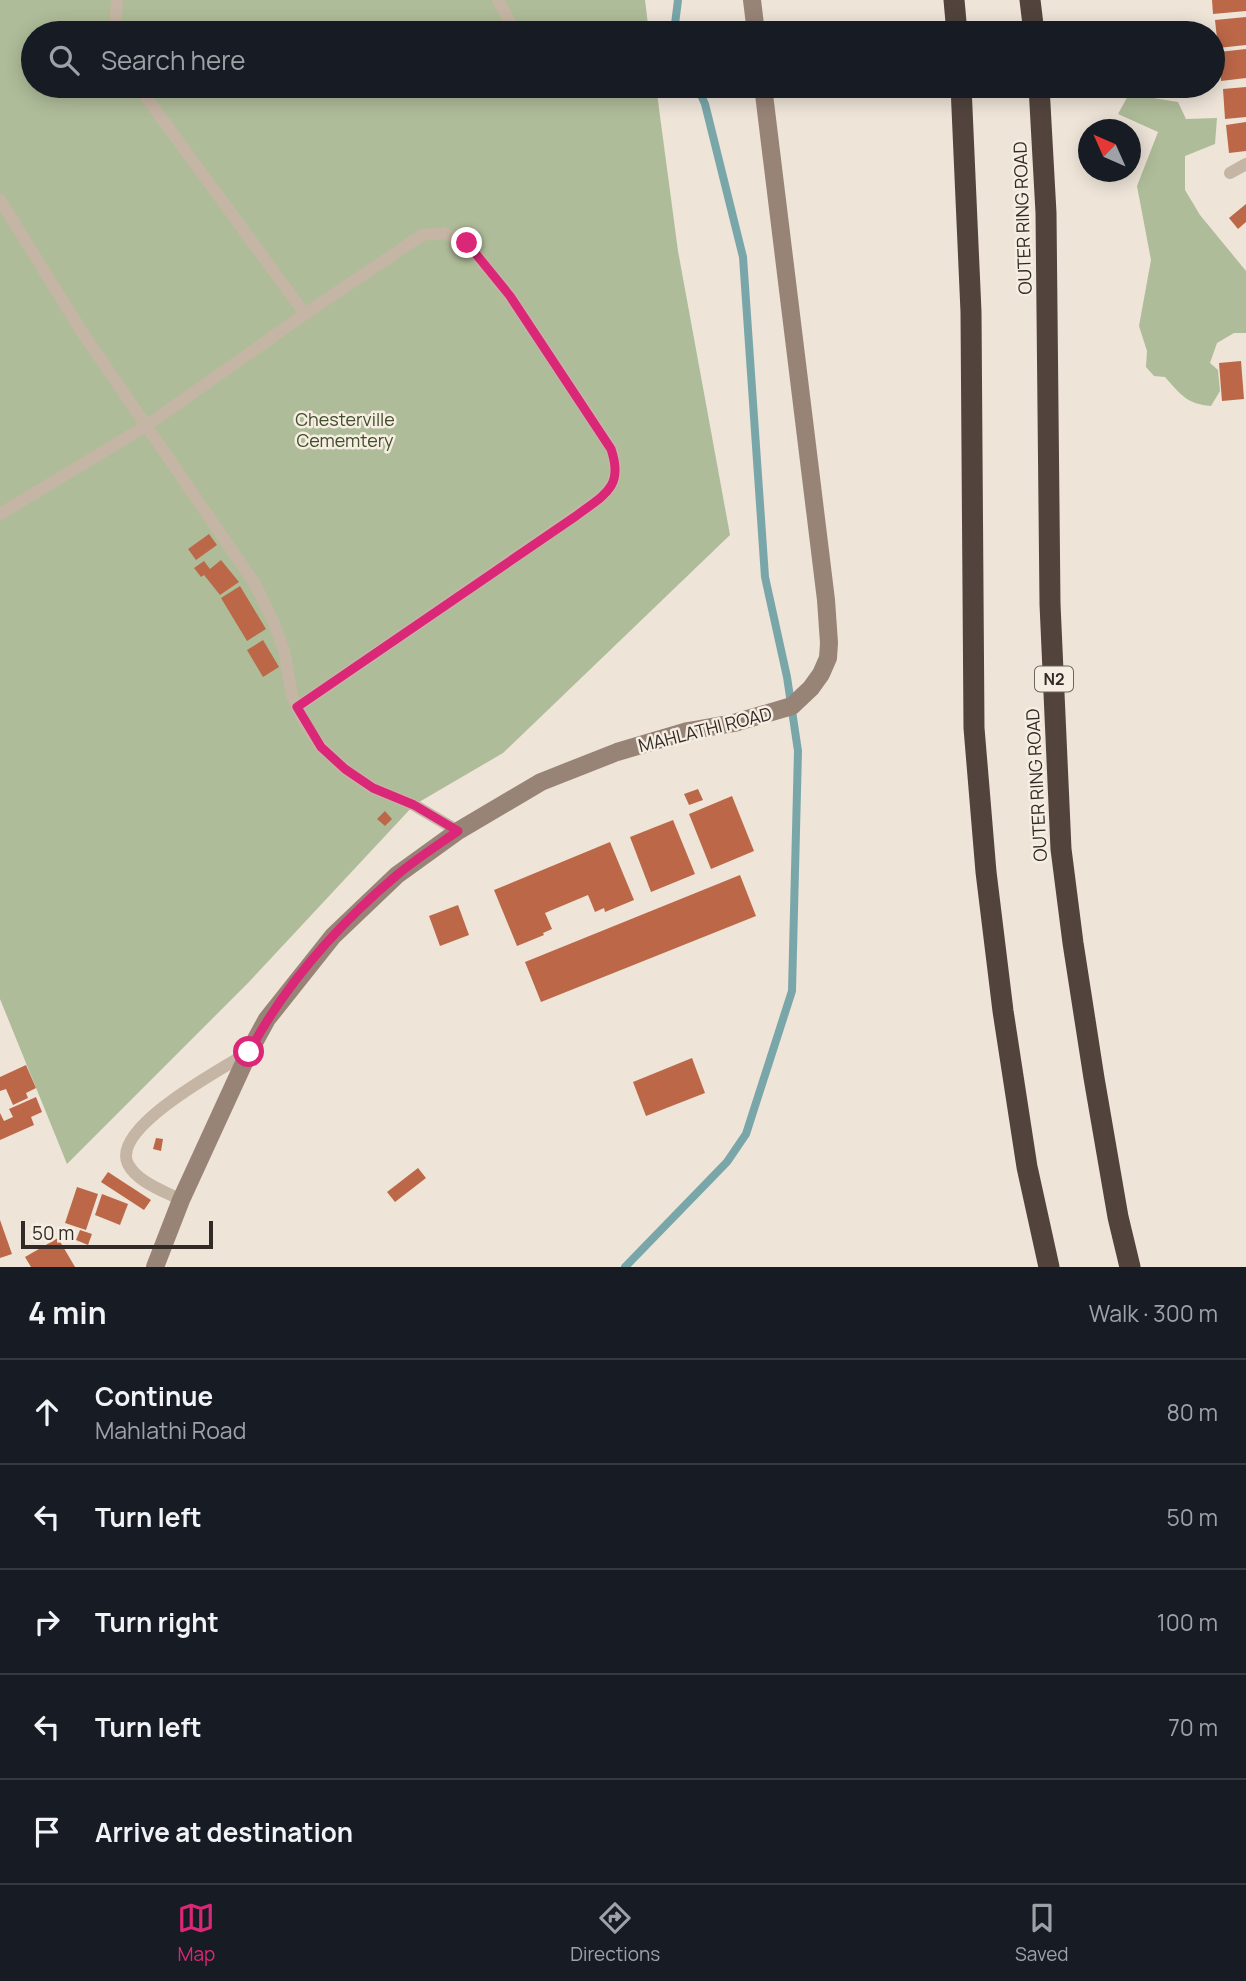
<!DOCTYPE html>
<html lang="en">
<head>
<meta charset="utf-8">
<style>
	:root { --surface:#171b24; --page:#20242c; --text:#f1f3f6; --muted:#9ea1a6; --line:#363941; --accent:#db2777 }
	body { margin:0; font-family:Manrope,sans-serif; background:var(--page); color:var(--text) }
	.compass { position:absolute; left:1078px; top:119px; width:63px; height:63px; border-radius:50%; background:var(--surface); box-shadow:0 4px 18px #0003; rotate:315deg }
	.scale { position:absolute; left:21px; bottom:18px; width:192px; box-sizing:border-box; padding-left:7px; border:4px solid #322a26; border-top:0; font-size:19px; line-height:24px; white-space:nowrap; color:#322a26; -webkit-text-stroke:5px #f7eee3; paint-order:stroke }
	.stop { position:absolute; width:21px; height:21px; margin:-16px; border:5px solid #db2777; border-radius:50%; background:#fff }
	.stop.end { background:#db2777; border-color:#fff; box-shadow:0 2px 7px #0008 }
	.list { margin:0; padding:0; list-style:none }
	h2 { display:flex; justify-content:space-between; align-items:center; height:91px; margin:0; padding:0 28px; font-size:30px }
	h2 small { font-size:23px; font-weight:400; color:var(--muted) }
	.list li { display:grid; grid-template-columns:46px 1fr auto; gap:21px; align-items:center; box-sizing:border-box; height:105px; padding:0 28px; border-top:2px solid var(--line) }
	.list b { display:block; font-size:26px; white-space:nowrap }
	.list p { margin:0; font-size:23px; white-space:nowrap; color:var(--muted) }
	.list em { font-size:23px; font-style:normal; color:var(--muted) }
	.icon { flex:none; width:38px; height:38px; fill:none; stroke:currentColor; stroke-width:2; stroke-linecap:round; stroke-linejoin:round }
	.map { position:relative; flex:none; width:1246px; height:1267px; overflow:hidden }
	.search { position:absolute; background:var(--surface); box-shadow:0 4px 18px #0003; left:21px; right:21px; top:21px; height:77px; display:flex; align-items:center; gap:18px; box-sizing:border-box; padding:0 24px; border-radius:38px; color:var(--muted); font-size:26px }
	.sheet { height:616px; background:var(--surface) }
	nav { display:flex; justify-content:space-around; align-items:center; box-sizing:border-box; height:98px; border-top:2px solid var(--line); background:var(--surface); font-size:19px; color:var(--muted) }
	nav a { display:grid; justify-items:center; gap:4px }
	nav .on { color:var(--accent) }
	.map>svg:first-child { display:block }
	.green { fill:#afbc99 }
	.lines { fill:none; stroke-linecap:round; stroke-linejoin:round }
	.stream { stroke:#79a6a9; stroke-width:8 }
	.building { fill:#bc6848 }
	.lane { stroke:#c5b5a5; stroke-width:12 }
	.secondary { stroke:#988477; stroke-width:18 }
	.highway { stroke:#52443d; stroke-width:21 }
	.route { stroke:#db2777; stroke-width:9 }
	.labels { text-anchor:middle; dominant-baseline:central; stroke-width:5; stroke-linejoin:round; paint-order:stroke }
	.shield { fill:#f7eee3; stroke:#6d655f; stroke-width:2 }
	.shield-label { font-size:16px; font-weight:bold; fill:#322a26 }
	.street-label { font-size:18px; fill:#322a26; stroke:#f7eee3 }
	.park-label { font-size:18px; fill:#404e2b; stroke:#f7eee3 }
</style>
</head>
<body>
<div class="map">
<svg width="1246" height="1267" viewBox="0 0 1246 1267">
	<rect width="100%" height="100%" fill="#eee4d8"/>
	<g class="green">
		<path d="M0,0H645L649,33H33V86H656L678,251L730,535L503,753L414,805L248,983L67,1164L0,999Z"/>
		<path d="M1129,94L1178,102L1186,119L1217,118L1215,144L1185,156V190L1200,215L1246,271V333H1234L1217,343L1210,363L1218,370L1220,391L1211,406C1187,404 1181,395 1165,377L1154,376L1146,367L1147,351L1139,326L1151,260L1137,186L1158,132L1118,114Z"/>
	</g>
	<g class="lines">
		<g class="stream">
			<path d="M678,33L675,24L678,0"/>
			<path d="M625,1267L727,1162L746,1134L792,991L798,751L787,677L765,577L743,257L705,104L697,86"/>
		</g>
	</g>
	<g class="building">
		<path d="M1212,0H1246V11L1213,14Z"/>
		<path d="M1246,17V45L1218,48L1215,20Z"/>
		<path d="M1246,49V78L1221,81L1219,52Z"/>
		<path d="M1246,87V117L1225,119L1223,89Z"/>
		<path d="M1246,122V151L1229,153L1226,125Z"/>
		<path d="M1246,204V222L1238,229L1229,218Z"/>
		<path d="M1241,361L1244,399L1222,401L1219,363Z"/>
		<path d="M209,534L217,545L196,560L188,549Z"/>
		<path d="M221,560L239,582L220,595L204,575L201,577L194,568L204,561L210,569Z"/>
		<path d="M240,586L266,629L247,641L221,598Z"/>
		<path d="M263,640L279,667L263,677L247,650Z"/>
		<path d="M698,789L703,800L689,805L684,794Z"/>
		<path d="M732,796L754,851L711,869L689,814Z"/>
		<path d="M385,811L392,819L385,826L377,819Z"/>
		<path d="M673,820L695,874L651,892L630,837Z"/>
		<path d="M610,842L634,900L605,912L604,908L595,912L588,895L545,913L552,929L543,933L544,935L517,946L494,890Z"/>
		<path d="M740,875L756,916L541,1002L525,962Z"/>
		<path d="M458,905L469,935L440,946L429,916Z"/>
		<path d="M692,1058L705,1093L646,1116L633,1082Z"/>
		<path d="M26,1065L36,1088L26,1093L28,1098L13,1105L6,1089L0,1091V1077Z"/>
		<path d="M36,1097L42,1112L31,1117L34,1125L0,1140V1113L4,1121L13,1117L9,1109Z"/>
		<path d="M156,1138L163,1139L161,1151L153,1149Z"/>
		<path d="M418,1168L426,1178L395,1202L387,1192Z"/>
		<path d="M108,1172L151,1200L144,1210L101,1182Z"/>
		<path d="M77,1187L98,1194L86,1230L65,1223Z"/>
		<path d="M102,1194L128,1204L120,1225L95,1215Z"/>
		<path d="M0,1220L12,1254L0,1258Z"/>
		<path d="M80,1230L92,1234L88,1245L76,1240Z"/>
		<path d="M58,1238L75,1267H31L25,1257Z"/>
	</g>
	<g class="lines">
		<g class="lane">
			<path d="M498,0L516,33"/>
			<path d="M115,33L117,0"/>
			<path d="M138,86L305,314"/>
			<path d="M1230,173L1246,164"/>
			<path d="M0,200L84,335L255,584L273,621L284,651L292,696L304,722L321,747L345,769L373,788L414,805L458,831"/>
			<path d="M0,514L146,426L305,314L422,235L444,233L467,243L510,296L611,448C624,487 605,494 576,515L297,707"/>
			<path d="M181,1200C164,1191 137,1182 128,1164C110,1128 223,1068 249,1052"/>
		</g>
		<g class="secondary">
			<path d="M752,0L756,33"/>
			<path d="M155,1267L181,1200L249,1052L267,1019L333,936L397,875L458,831L541,782L617,752L688,731L734,723L792,706L811,688L821,674L828,658L829,643L826,600L763,86"/>
		</g>
		<g class="highway">
			<path d="M954,0L957,33"/>
			<path d="M1030,0L1034,33"/>
			<path d="M961,86L971,312L974,728L986,872L1003,1011L1027,1167L1049,1267"/>
			<path d="M1039,86L1046,213L1050,604L1061,849L1073,943L1094,1078L1118,1217L1130,1267"/>
		</g>
	</g>
	<g class="lines">
		<path class="route" d="M249,1052C285,985 339,924 397,875C416,859 438,845 458,831L414,805L373,788L345,769L321,747L297,707L576,516C605,494 624,487 611,449L510,296L467,243"/>
	</g>
	<g class="labels">
		<rect class="shield" x="1035" y="666.5" width="38" height="25" rx="5"/>
		<g class="shield-label">
			<text x="1054" y="679">N2</text>
		</g>
		<g class="street-label">
			<text transform="translate(1022 218) rotate(-92)">OUTER RING ROAD</text>
			<text transform="translate(705 729) rotate(-14)">MAHLATHI ROAD</text>
			<text transform="translate(1036 785) rotate(-93)">OUTER RING ROAD</text>
		</g>
		<g class="park-label">
			<text x="345" y="419">Chesterville<tspan x="345" dy="21">Cememtery</tspan></text>
		</g>
	</g>
</svg>
<svg class="compass" viewBox="-18 -18 36 36"><path d="M0-13l5 13h-10z" fill="#e53935"/><path d="M0 13l5-13h-10z" fill="#9ea1a6"/></svg>
<div class="scale">50 m</div>
<div class="stop" style="left:249px;top:1052px"></div>
<div class="stop end" style="left:467px;top:243px"></div>
<div class="search"><svg class="icon" aria-label="search" viewBox="0 0 24 24"><circle cx="10" cy="10" r="6"/><path d="M15 15l6 6"/></svg>Search here</div>
</div>
<section class="sheet">
<h2>4 min<small>Walk · 300 m</small></h2>
<ul class="list">
<li><svg class="icon" aria-label="ahead" viewBox="0 0 24 24"><path d="M12 20V5M6 11l6-6 6 6"/></svg><div><b>Continue</b><p>Mahlathi Road</p></div><em>80 m</em></li>
<li><svg class="icon" aria-label="left" viewBox="0 0 24 24"><path d="M17 20v-9H6M10 6l-5 5 5 5"/></svg><div><b>Turn left</b></div><em>50 m</em></li>
<li><svg class="icon" aria-label="right" viewBox="0 0 24 24"><path d="M7 20v-9h11M14 6l5 5-5 5"/></svg><div><b>Turn right</b></div><em>100 m</em></li>
<li><svg class="icon" aria-label="left" viewBox="0 0 24 24"><path d="M17 20v-9H6M10 6l-5 5 5 5"/></svg><div><b>Turn left</b></div><em>70 m</em></li>
<li><svg class="icon" aria-label="arrive" viewBox="0 0 24 24"><path d="M6 21V4h12l-3 4 3 4H6"/></svg><div><b>Arrive at destination</b></div></li>
</ul>
</section>
<nav>
<a class="on"><svg class="icon" aria-label="map" viewBox="0 0 24 24"><path d="M3 6l6-2 6 2 6-2v14l-6 2-6-2-6 2zM9 4v14M15 6v14"/></svg>Map</a>
<a><svg class="icon" aria-label="directions" viewBox="0 0 24 24"><path d="M12 3l9 9-9 9-9-9zM9 14v-3h6M13 9l2 2-2 2"/></svg>Directions</a>
<a><svg class="icon" aria-label="saved" viewBox="0 0 24 24"><path d="M7 4h10v16l-5-4-5 4z"/></svg>Saved</a>
</nav>
</body>
</html>
